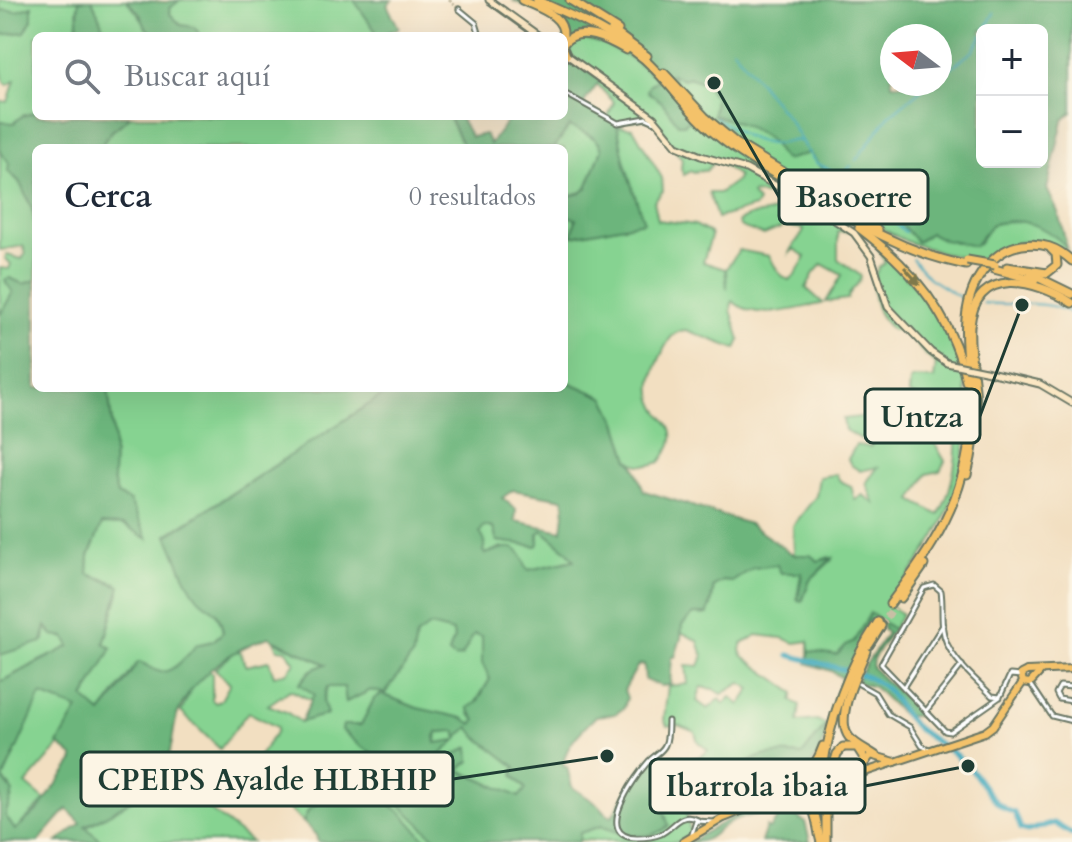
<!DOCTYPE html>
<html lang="es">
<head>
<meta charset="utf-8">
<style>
	:root { --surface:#fff; --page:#f6f6f7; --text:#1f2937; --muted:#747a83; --line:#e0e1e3 }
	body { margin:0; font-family:Cardo,serif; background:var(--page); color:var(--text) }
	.controls { position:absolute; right:24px; top:24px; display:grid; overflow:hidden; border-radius:12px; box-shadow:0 8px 32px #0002 }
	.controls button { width:72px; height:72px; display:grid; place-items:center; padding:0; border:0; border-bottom:2px solid var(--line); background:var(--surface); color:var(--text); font:40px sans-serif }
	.compass { position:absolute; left:880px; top:24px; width:72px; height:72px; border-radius:50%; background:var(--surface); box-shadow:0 8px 32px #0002; rotate:286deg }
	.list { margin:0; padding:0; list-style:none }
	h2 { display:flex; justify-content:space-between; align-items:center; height:104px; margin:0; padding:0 32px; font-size:34px }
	h2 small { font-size:26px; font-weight:400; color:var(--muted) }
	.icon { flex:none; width:44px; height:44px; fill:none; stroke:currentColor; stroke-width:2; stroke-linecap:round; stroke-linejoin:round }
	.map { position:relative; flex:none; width:1072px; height:842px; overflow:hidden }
	.search { position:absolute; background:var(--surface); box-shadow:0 8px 32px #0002; left:32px; top:32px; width:536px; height:88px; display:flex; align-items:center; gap:20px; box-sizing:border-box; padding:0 28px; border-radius:12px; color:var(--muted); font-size:30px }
	.panel { position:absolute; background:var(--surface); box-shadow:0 8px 32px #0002; left:32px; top:144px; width:536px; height:248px; border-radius:12px }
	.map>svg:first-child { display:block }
	.green { fill:#86d391; stroke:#528862; stroke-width:2; fill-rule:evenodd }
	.forest { fill:#6cb57b; stroke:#467958; stroke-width:2; fill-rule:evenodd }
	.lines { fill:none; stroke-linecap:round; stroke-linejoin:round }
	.stream { stroke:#3da9bd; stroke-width:2 }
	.river { stroke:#3da9bd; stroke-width:5 }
	.street-tunnel { stroke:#c8bfa5; stroke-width:3; stroke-dasharray:3 1.5; stroke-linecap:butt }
	.highway-tunnel { stroke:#c8bfa5; stroke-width:7; stroke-dasharray:7 3.5; stroke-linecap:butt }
	.street-casing { stroke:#697665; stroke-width:7 }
	.secondary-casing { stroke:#697665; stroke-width:9 }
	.primary-casing { stroke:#697665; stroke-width:10 }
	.highway-casing { stroke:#697665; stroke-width:11 }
	.street { stroke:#fff; stroke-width:3 }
	.secondary { stroke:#fbe7c3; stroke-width:5 }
	.primary { stroke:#f4c26a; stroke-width:6 }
	.highway { stroke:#f4c26a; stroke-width:7 }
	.secondary-bridge-casing { stroke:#697665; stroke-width:9; stroke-linecap:butt }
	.highway-bridge-casing { stroke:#697665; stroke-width:11; stroke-linecap:butt }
	.secondary-bridge { stroke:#fbe7c3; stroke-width:5 }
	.highway-bridge { stroke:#f4c26a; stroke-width:7 }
	.oneway { fill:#7f794c }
	.leader { fill:none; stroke:#1f3d34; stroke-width:3 }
	.callout-dot { fill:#1f3d34; stroke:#fcf5e5; stroke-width:3 }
	.callout { fill:#fcf5e5; stroke:#1f3d34; stroke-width:3 }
	.callout-label { font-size:30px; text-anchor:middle; font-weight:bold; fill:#1f3d34 }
</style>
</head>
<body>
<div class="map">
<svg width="1072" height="842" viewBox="0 0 1072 842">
	<rect width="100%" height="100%" fill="#fcf5e5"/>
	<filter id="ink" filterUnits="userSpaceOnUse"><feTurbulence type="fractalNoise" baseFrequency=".0125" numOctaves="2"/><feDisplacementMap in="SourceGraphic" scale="16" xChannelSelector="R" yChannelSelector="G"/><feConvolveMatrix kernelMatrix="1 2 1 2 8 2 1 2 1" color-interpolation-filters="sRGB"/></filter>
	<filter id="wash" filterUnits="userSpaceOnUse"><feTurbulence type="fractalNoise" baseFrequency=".006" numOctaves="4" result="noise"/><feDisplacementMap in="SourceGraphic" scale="32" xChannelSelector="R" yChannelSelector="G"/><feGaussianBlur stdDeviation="1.8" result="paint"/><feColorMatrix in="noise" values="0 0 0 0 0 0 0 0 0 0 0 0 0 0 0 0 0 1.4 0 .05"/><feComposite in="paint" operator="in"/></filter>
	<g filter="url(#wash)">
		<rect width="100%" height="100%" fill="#f2dfc1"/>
		<g class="green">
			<path d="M0,0H79L77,12L80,20L77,36H36V112L22,116L13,123L0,122V101L8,102L15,80L8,85L4,82L0,62V35L25,32L32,19V6L17,11L0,10Z"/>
			<path d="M92,0H126C138,12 144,26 157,36H107Z"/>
			<path d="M180,0H354L379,36H201L196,29L181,25L170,14L171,7Z"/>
			<path d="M585,39C613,46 638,60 658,81L649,93L662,102L679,124H685L692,115L670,72L683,79L689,77L702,82L715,96L713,115C731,120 754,127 769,140C777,146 777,155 786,160L809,153L825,173L843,180L891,213L920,241L930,233L978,244L991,225C1020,216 1050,224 1068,249C1024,240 1024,235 984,260L947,254L908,242L750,163L788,188L772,196L753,193L752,195L758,202L755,207L717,218L709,193H719L737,180L738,176L716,160L706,171L700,170L694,173L690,171L684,175L681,169L682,158C669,146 664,130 650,119L625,121L619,126L633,128L662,178L663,191L654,201L658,220L695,225L710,233L711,237L703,262L725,269L727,289L726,269L739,250L769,256C776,266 776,274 789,280L794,276L806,257L794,249L789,254C792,242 803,238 804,229L785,226L764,235L741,227L738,222C749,213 763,215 775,211C787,206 792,199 804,198L858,231L838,232V259L861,276C860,286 848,289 848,299L826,302L842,275L822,264L814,273L806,288L823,303L821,304C792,309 757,322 732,301L731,310L740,340L736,349L686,330C673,331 670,338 664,349C654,369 644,393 660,413C667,422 674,428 672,440C671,448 664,456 660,462C650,466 638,467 629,460L617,422L605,398L564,380V214L576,218L573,236L643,222L623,156L618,127L608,116L614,102L569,55L573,41Z"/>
			<path d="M131,116H448L464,148H99L111,132Z"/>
			<path d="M570,125L597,140L602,149L587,187L582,192L564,197V181L568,177L567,167L564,165V148H554Z"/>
			<path d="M0,151L9,163L10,174C40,193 36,249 36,280L23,284L10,278L5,280L13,292L0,315V268L9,269L11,264L5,258L7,255L22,259L26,253L23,246L0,250Z"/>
			<path d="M877,245C907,276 941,311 957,352C978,408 965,483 936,535C922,559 904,582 888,605L902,614L893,629L878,619L859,651L823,658L809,653V641L795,643L782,638L757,635L742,644L740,651L743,656L794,693L792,701L800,705L798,722L817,720L826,725L802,755C786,753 765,752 751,763C728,770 708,781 684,774L673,782L666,767H672C682,755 698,763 708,750L698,742L695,732L678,725L667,726L664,719L668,686L688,684L686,665L699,666L703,656L698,641L681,632V625L694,614L705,615L711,607L714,586L723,581L732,582L753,568L778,564L787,573H801L797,598L803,600L810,580L832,560L829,557L818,561L810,555H794V552L793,526L816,496L819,477L836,474L840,481L851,486L855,500L863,495L874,503L866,483L878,467L860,471L851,465L848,459L856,445L870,447L872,445L845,430L843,419L877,415L925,420L929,418L928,413L927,418L911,416V409H927L915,407L916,399H922L909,394L910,381L912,378L934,379L936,364L921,350L905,328L892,330C888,325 882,319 879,313C872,298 869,271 885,263ZM947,419L953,420C961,447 953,489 939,515L912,500L927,474L940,471L945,461L935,444ZM741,683L751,689L740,705L731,697L724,704L720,699L708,709L697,701L701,687L713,689L722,694Z"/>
			<path d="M108,388H394L167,535C181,567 217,601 223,632L213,641L196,645C190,654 173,672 162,672C154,672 146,663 138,662L101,713L84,699L112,648L104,645L119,593L117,583L88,574L89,556L102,524L124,525L147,538L117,495L113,480L114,441Z"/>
			<path d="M484,526L493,528L497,541L536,546L539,542V531L542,530L567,551L574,560L528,570L519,551L501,547L486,554L483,552L480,530Z"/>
			<path d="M46,625L49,632L67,639L70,646L68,649L43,659L0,682V655L44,640Z"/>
			<path d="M427,626H440L453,632L454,638L449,653L462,656L473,635L477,633L482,636V663L490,679L469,713L476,720L471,724L417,708L383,694L374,699L361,725H349L344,733L380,758L384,757L388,767L415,777L395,799L439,842H428L360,773L334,772V785L318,804L309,809L303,822L248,771L277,731V727L248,712L220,749L181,712L192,688L209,670L212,674V700L216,703L221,700L230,684L215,669L235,652L240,651L246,666L269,661L274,676L287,672L295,663L286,650L278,649L274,641L326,664L311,670L300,683L314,692L313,701L290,690L268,705L286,712L301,722L327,714L323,702L327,687H344L346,702L371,690L384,693L413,655L416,636Z"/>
			<path d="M40,695L79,708L59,746L26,784L45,800L15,830L5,815L12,797L10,786L3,779Z"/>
			<path d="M469,726L476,736L516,767L513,775L526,789L519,797L457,769L470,761L466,748L438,765L430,764L452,743H436L437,733L456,730L459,736Z"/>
			<path d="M160,771L251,842H102L85,828L140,795Z"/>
			<path d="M740,795L753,798L715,814L686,815L691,833L679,842L578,840L580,833L601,826C624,835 647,842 669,826L664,812L667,802L687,796L700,798L716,808L725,806Z"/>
		</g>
		<g class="forest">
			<path d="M79,0H92L107,36H77Z"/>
			<path d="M126,0L166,2L180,0L170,8V14L181,25L194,27L201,36H157L146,28L140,14Z"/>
			<path d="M354,0H392L387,5L399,28L379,36Z"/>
			<path d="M512,0H1072V112L1063,120L1047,189L1058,212L1067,247C1045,226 1022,215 991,225L974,246L944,240L930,233L917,242L891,213L843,180L825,173L809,153L786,160C777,155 777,146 769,140C754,127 731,120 713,115L715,96L702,82L689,77L683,79L671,74L692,115L685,124H678L662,102L647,91L650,84L658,80C639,60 601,32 572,42L557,20ZM982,30H1042V162H982ZM892,36H940V84H892Z"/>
			<path d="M32,6V19L25,32L0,35L1,10L17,11Z"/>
			<path d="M564,54L600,81L583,104L617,125L626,169L644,222L572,236L576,219L564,214V197L581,193L587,188L602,149C597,135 582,132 569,126L554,148H464L448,116H459L471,137L485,134L490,144L511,116H564Z"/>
			<path d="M36,112V116H59L62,118L67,116H131L111,132L99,148H36V217L19,181L8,171L9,163L0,151V122L14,123L22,116Z"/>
			<path d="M10,278L23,284L36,280V388H108L114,441L113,480L117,495L130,501L148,539L124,525L102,524L89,556L88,574L120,586L104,644L112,648L84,698L101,713L117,694L138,662C146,663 154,672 162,672C174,672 190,653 196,645L213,641L223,632C218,602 207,613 194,593C183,576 176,554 167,536L394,388H564V380L605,398L617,422L629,460L633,463L644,491L749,524L794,555H810L818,561L832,558L810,580L802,601L798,600L802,573H781L777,565L753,568L732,582L723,581L714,586L708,614H694L682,625L681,638L675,657H672L670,685L661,686L645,680L644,664L638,665L624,690L627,698L624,708L615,714L596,716C582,731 565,744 563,766L567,767L572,787L600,806L608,815L612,816L642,767L661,755L673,782L682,774C710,780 732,770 757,758C770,752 789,754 802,755L826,725C825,761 792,790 758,797C751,798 746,795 739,795L725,806L716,808C689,794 697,794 667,802L664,812L669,826C647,842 624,836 601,826L580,833L579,842H439L394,799L414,778L404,782L394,777L384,758H381L360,746L342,730L343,725H361L374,699L383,693L371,690L346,702L344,687H327L323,702L327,714L301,722L314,694L299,684L311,670L326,664L269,637C231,649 193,677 178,713C172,728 174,748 166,761C147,794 119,810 85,826L102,842H57L81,823L67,809L38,842H0V682L70,646L65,637L53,635L46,626L42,642L0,655V315L13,292L6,283V279ZM513,490L563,499L565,505L562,531L515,521L516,509L502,498ZM484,526L493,528L497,541L536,546L539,544L538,534L542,530L567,551L574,560L529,570L526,568C520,541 507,546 486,554L483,552L485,542L480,532ZM430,626L453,632L454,638L449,653L455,658L462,656L474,634L482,636V663L490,679L477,702L468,708L476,720L472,724L463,718L417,708L384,695L413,655L416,636ZM41,695L78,709L58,744L73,756L74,760L39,809L15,830L5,815L13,792L3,779ZM469,727L476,736L516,767L513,775L526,789L519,797L458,770L470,761L469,747L438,765L431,764L456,740L436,743L435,736L438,732L457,731V739Z"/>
			<path d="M870,613L893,629L873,659L872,667C886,684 908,696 918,716H904L874,687L856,682C865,663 876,651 887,633L883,630L884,627L869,620C856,644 853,675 835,696L842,678L831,671L807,663L810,651L837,655L846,645L854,641Z"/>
			<path d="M337,754L381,796L391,801L389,804L402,813L428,842H318L316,835L303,822L309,809L318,804L334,785L333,761Z"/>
			<path d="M781,803L807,808L808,813L784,809L805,822L810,842H761L766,827L769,829L777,819L776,814C762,812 743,816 730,822C712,832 713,842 690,842C718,825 748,805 781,803Z"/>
		</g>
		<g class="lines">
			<g class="stream">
				<path d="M985,30L994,13"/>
				<path d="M733,49L789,120L805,148L816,163L842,176L858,197L872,204L905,232"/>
				<path d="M940,76L973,51L982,35"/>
				<path d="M716,118C732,128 754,145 775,144C784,144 790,139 800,141"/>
				<path d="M856,160L888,117L928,84"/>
				<path d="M843,174L851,166"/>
				<path d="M912,259L929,278L961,298"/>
				<path d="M983,303C1012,307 1046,298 1072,314"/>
			</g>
			<g class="river">
				<path d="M789,655L849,671"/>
				<path d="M859,674C900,688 891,706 917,728C933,741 953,750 967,765C983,781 991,806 1015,813L1021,829L1027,831L1054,823L1072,834"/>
			</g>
		</g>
	</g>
	<g filter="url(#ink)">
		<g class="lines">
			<path class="street-tunnel" d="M449,0L459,9"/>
			<path class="highway-tunnel" d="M881,626L894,607"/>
			<g class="street-casing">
				<g id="street">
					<path d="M459,9L476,23L480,36"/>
					<path d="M402,36L410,34L420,36"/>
					<path d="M564,93L618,123L646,118L655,122"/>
					<path d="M1030,683L1052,716L1072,721"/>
					<path d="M859,684L875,693L888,714L910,727L922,746L929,749"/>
					<path d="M904,686L943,625"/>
					<path d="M1072,687L1060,686L1056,693L1059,699L1072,701"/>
					<path d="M1000,697L992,696C975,678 946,656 943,630C941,617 943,604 941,591L934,585L924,588L881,664L945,731L950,732L1000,697L1010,675L1021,676"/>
					<path d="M926,711L962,665"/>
					<path d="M668,721C668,728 668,739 665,745C662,752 653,756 648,762C634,778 592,837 637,838C645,838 654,837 661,834C675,827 680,811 698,820"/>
					<path d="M692,834L696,821L714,822"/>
				</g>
			</g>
			<g class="secondary-casing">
				<g id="secondary">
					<path d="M489,0L539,36"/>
					<path d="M564,53L654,118L677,146L701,156L746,169L818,209L854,233L871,256L888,307L931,352L947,363"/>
					<path d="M985,371L1040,384L1072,403"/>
				</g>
			</g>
			<g class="primary-casing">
				<g id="primary">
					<path d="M1027,671L1072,669"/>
					<path d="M1023,682L1030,683L1041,671"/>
					<path d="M858,772L871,755L895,762"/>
					<path d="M781,793L865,772L985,732L993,726L1023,682L1021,674L1027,671"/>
					<path d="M683,842L727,816"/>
				</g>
			</g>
			<g class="highway-casing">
				<g id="highway">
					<path d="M522,0C538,8 565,15 563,36"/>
					<path d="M537,0C574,17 611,31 643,58C669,81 687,111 714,133C739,154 768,170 796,186C852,220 901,252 966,265"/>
					<path d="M570,0L618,30"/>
					<path d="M612,30L647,56"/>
					<path d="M564,43C579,24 609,40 626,50"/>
					<path d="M564,50L566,55"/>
					<path d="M664,73L705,117L736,143L878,230"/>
					<path d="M859,228C911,267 953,316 966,381"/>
					<path d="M1007,267L1047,273L1057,265L1056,254L1051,249"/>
					<path d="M994,269L1035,280"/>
					<path d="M1031,274L1072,294"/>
					<path d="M967,475C973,453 976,430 976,407C976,380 968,353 970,326C976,264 1036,280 1072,303"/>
					<path d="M901,598L924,565"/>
					<path d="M890,604C920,564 949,525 962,476C968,454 972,432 971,409C970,361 952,309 986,267C995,256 1008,247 1022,245C1042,242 1057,247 1072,261"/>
					<path d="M869,645L881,626"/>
					<path d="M866,651C858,672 834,718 849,737C856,745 868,750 876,756"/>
					<path d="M831,774L837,754L843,747H857L866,761"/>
					<path d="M822,776C829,721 847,669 878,622"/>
					<path d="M826,786V842"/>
					<path d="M767,798C793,785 813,776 823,746"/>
					<path d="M725,817C745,809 792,785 810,805C818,815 817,831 821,842"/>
				</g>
			</g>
			<use href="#street" class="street"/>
			<use href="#secondary" class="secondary"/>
			<use href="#primary" class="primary"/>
			<use href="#highway" class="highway"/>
			<g class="secondary-bridge-casing">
				<path id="secondary-bridge" d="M947,363L985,371"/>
			</g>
			<g class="highway-bridge-casing">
				<g id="highway-bridge">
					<path d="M967,260L995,265"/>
					<path d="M828,785L831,774"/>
					<path d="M821,787L822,776"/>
				</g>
			</g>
			<use href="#secondary-bridge" class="secondary-bridge"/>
			<use href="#highway-bridge" class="highway-bridge"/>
		</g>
		<defs><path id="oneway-solid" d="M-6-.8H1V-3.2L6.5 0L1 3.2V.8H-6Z" transform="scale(2)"/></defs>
		<use class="oneway" href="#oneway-solid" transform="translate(912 276) rotate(49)"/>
	</g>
	<path class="leader" d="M714 83L779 197M1022 305L980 416M607 756L453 779M968 766L865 786"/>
	<g class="callout-dot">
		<circle cx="714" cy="83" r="8"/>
		<circle cx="1022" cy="305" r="8"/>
		<circle cx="607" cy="756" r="8"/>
		<circle cx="968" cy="766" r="8"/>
	</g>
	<g class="callout">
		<rect x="779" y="170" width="149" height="54" rx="8"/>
		<rect x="865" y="389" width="115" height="54" rx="8"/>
		<rect x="81" y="752" width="372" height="54" rx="8"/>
		<rect x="650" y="759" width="215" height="54" rx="8"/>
	</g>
	<g class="callout-label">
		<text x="854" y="207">Basoerre</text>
		<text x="922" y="427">Untza</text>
		<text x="267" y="790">CPEIPS Ayalde HLBHIP</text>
		<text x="757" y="796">Ibarrola ibaia</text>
	</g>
</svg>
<div class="controls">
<button>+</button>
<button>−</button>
</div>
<svg class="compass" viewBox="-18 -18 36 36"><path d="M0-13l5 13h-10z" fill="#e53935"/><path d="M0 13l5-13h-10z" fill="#747a83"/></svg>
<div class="search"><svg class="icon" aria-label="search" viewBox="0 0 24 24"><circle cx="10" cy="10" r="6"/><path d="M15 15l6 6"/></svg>Buscar aquí</div>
<section class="panel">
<h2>Cerca<small>0 resultados</small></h2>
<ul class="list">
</ul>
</section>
</div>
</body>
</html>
